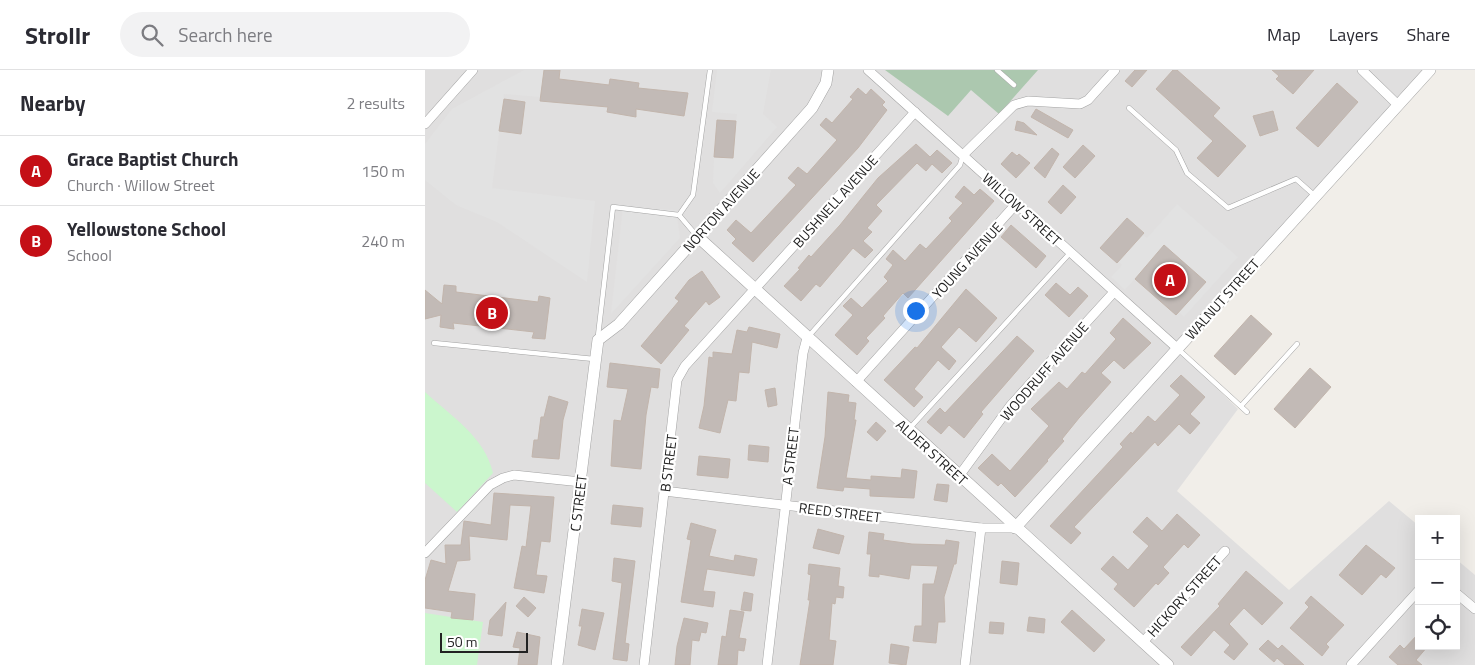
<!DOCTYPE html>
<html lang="en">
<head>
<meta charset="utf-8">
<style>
	:root { --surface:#fff; --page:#f2f2f3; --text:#2b2b33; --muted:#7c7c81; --line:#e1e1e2; --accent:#c40f16 }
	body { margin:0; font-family:"Titillium Web",sans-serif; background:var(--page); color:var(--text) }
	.controls { position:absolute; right:15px; bottom:15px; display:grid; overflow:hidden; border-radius:0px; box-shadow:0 5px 20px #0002 }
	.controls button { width:45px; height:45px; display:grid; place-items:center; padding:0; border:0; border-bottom:1px solid var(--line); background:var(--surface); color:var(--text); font:25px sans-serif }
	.scale { position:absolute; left:15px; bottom:12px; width:88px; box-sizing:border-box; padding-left:5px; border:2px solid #222; border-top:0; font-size:14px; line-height:18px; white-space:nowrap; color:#222; -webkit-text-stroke:4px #fff; paint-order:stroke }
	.you { position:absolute; left:490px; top:240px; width:18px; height:18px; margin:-12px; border:4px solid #fff; border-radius:50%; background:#1a73e8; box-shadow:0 0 0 8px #1a73e833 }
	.badge { display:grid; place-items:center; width:32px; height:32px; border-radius:50%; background:var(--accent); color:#fff; font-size:16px; font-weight:700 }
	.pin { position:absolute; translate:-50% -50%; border:2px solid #fff; box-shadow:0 1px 5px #0006 }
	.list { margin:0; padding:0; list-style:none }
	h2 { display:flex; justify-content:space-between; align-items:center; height:65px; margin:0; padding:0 20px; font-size:21px }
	h2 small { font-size:16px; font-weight:400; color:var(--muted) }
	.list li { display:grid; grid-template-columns:32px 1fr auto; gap:15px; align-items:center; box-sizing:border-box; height:70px; padding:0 20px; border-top:1px solid var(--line) }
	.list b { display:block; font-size:19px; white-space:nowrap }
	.list p { margin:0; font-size:16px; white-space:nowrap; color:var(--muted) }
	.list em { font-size:16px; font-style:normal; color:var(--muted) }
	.icon { flex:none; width:28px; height:28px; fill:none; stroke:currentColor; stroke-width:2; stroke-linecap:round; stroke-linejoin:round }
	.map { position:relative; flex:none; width:1050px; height:595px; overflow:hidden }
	header { display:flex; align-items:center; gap:30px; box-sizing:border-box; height:70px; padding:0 25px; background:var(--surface); border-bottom:1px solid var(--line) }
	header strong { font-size:24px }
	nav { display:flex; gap:28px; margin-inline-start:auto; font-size:18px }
	.search { width:350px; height:45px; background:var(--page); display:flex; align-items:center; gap:12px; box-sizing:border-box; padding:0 18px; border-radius:28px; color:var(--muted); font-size:19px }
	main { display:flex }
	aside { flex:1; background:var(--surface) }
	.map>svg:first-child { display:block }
	.residential { fill:#e0dfdf }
	.cemetery { fill:#acc8af }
	.park { fill:#cbf6cd }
	.parking { fill:#e2e2e2 }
	.building { fill:#c2bab6; stroke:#c2b5ac }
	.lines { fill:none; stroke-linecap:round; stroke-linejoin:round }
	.service-casing { stroke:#a3a3a3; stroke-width:5.5 }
	.minor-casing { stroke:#a3a3a3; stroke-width:10 }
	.tertiary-casing { stroke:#a3a3a3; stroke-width:12 }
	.service { stroke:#fff; stroke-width:4.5 }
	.minor { stroke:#fff; stroke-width:9 }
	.tertiary { stroke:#fff; stroke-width:11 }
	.labels { text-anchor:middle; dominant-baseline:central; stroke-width:4.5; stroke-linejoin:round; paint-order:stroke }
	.street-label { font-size:14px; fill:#222; stroke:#fff }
</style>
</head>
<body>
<header>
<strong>Strollr</strong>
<div class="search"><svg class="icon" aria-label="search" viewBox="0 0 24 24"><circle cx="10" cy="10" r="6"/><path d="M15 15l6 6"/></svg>Search here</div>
<nav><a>Map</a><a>Layers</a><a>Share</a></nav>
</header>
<main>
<aside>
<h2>Nearby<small>2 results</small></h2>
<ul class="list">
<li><span class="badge">A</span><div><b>Grace Baptist Church</b><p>Church · Willow Street</p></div><em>150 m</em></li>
<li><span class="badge">B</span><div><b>Yellowstone School</b><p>School</p></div><em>240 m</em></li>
</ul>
</aside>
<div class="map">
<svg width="1050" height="595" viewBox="0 0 1050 595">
	<rect width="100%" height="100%" fill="#f1eee9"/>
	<path class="residential" d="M0,0H1005L752,279L813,339L752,421L864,520L964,431L994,456V576H1031V489L1050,505V595H0Z"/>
	<path class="cemetery" d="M460,0H613L574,44L546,20L523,46Z"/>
	<g class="park">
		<path d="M0,322C26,346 60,367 68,403L32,442L0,413Z"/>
		<path d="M0,543L58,552L52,595H0Z"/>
	</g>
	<g class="parking">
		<path d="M99,0H119L115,27L79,24L67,118L170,131L162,212L72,152L31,135L0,110V74L27,39Z"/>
		<path d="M292,0H346L338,44L352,57L295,123L288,113L289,87L308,88L312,44L287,42Z"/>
		<path d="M752,134L813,187L759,247L754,242L781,212L740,175L700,220L686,207L697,195L694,192L718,165L722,168Z"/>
		<path d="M198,137L251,140L255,168L186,244Z"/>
	</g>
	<g class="building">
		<path d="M119,0H135L134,9L184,15L185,9L214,13L213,18L263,23L259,46L211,39V47L182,42L183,37L115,31Z"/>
		<path d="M710,0H722L707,17L700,11Z"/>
		<path d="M748,0H752L795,38L788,46L821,76L793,107L772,88L788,71L731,19Z"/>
		<path d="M847,0H889L868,24L851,9L854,6Z"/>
		<path d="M912,13L933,32L893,77L871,58Z"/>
		<path d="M433,18L441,25L446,19L460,32L457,35L462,40L433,78L328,192L307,173L311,169L302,160L311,150L326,163L371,115L363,108L373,97L382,104L412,70L395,55L401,48L407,53L428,29L425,27Z"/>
		<path d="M79,29L100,32L96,64L74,61Z"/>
		<path d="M611,39L648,60L643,68L606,47Z"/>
		<path d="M848,41L853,60L835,66L828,46Z"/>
		<path d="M292,50L311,51L308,88L289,87Z"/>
		<path d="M592,51L599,53L612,65L590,60Z"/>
		<path d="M491,74L505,87L512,80L527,93L517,103L507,94L501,101L492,93L451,135L457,141L442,158L447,162L438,171L448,180L440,188L428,178L395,217L391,214L376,231L359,216L375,199L373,198L384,185L386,187L415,155L453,108Z"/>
		<path d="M658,75L670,86L650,108L638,97Z"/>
		<path d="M627,78L634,84L620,108L609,98Z"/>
		<path d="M587,82L592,86L594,84L605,93L591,108L576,94Z"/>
		<path d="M638,115L651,127L636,144L623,132Z"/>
		<path d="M539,116L549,125L555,119L569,131L483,228L478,223L458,246L460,248L441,268L444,271L432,285L410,265L428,245L418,236L426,228L437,238L463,211L459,207L468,195L461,189L468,180L480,191L495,174L501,179L527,151L524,148L538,133L530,127Z"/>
		<path d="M702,148L719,163L692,193L675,178Z"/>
		<path d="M586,155L621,186L611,198L576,167Z"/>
		<path d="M739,175L781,212L751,245L710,209Z"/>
		<path d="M277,201L295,227L284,235L281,231L259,256L264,260L236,294L216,276L254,231L250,228L264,210Z"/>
		<path d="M631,213L645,225L653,217L663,226L644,247L620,225Z"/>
		<path d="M19,215L31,216V222L113,232L114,226L125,228L120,269L107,268L109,262L28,253L29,259L15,257L16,245L0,249V220L17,234Z"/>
		<path d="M541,219L572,248L551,272L534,257L516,277L531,291L524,300L513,290L489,319L498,327L489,337L459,310L490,277L492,278Z"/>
		<path d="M826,245L847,264L810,305L789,286Z"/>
		<path d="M698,248L726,273L699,299L689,290L676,303L686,312L654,348L637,369L639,371L622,390L623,391L590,427L576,413L573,416L553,398L567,384L585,401L624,356L606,339L634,312L642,319L657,302L660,304L691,269L685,263Z"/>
		<path d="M324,257L355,264L352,278L327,272L324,303L314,302L311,331L303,330L295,363L274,358L279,336L284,287L288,288V282L307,284L312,260L322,262Z"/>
		<path d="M592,266L609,281L556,342L558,344L539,368L524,355L516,364L502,352L515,338L520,343Z"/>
		<path d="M185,293L235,299L233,318L226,317L221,345L216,399L186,396L189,350L196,351L203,319L182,317Z"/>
		<path d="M885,298L906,317L870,358L849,339Z"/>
		<path d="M756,305L780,327L765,344L775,353L765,364L754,354L733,376L730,372L649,457L656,463L646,474L625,456L698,377L695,374L706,362L707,364L723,346L730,352L755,325L745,316Z"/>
		<path d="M350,318L352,335L343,337L340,320Z"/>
		<path d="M403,322L424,325L423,332L431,333L429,350H431L421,408L446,410V406L476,408L477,399L492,401L489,428L445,426V419L419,417L418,421L392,418L400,367Z"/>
		<path d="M124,326L143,332L138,350L134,389L107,387L109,370H113L116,347H119Z"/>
		<path d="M451,352L461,361L452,371L442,362Z"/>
		<path d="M324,375L344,377L343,392L323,390Z"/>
		<path d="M274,386L305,389L303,408L272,405Z"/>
		<path d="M512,414L524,415L522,432L509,430Z"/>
		<path d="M69,423L129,427L125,472L116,471L111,505L122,506L119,523L89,518L97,476L101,477L106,436L85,435L82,470L44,466L45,490L32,491L23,521L50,524L48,550L26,548L27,542L0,538V510L6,490L21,494L20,475H36L39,451L66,455Z"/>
		<path d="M188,435L218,438L216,457L186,454Z"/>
		<path d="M752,444L775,465L763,478L759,474L738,497L744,503L733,515L731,513L709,537L689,519L693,514L676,499L688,486L703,500L724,476L708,462L722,447L737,461Z"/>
		<path d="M266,453L291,460L284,486L309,491L310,485L332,489L329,506L282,499L278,521L290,522L288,537L256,532L266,470L262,469Z"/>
		<path d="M393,459L419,466L414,484L388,478Z"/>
		<path d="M444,462L459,464L458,470L487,474L520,475L521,470L534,472L531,494H529L519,527L520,552H513L511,573L488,571L490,556H497L498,514H509L513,496L486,495L484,509L454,504V507L444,506L446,484H442Z"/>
		<path d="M941,475L970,498L961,508L956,504L937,525L914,505Z"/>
		<path d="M189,488L210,491L200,573L204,574L202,591L188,589L197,513L187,511Z"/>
		<path d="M577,491L594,493L592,515L575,513Z"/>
		<path d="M384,494L415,498L413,516L419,517L418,528L411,527L410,534L407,533L404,570L411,571L408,595H375L385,530H383L386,505L383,504Z"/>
		<path d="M821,501L858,533L837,555L819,538L804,554L823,574L809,590L799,582L805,575L789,560L766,586L756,577L795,536L793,534Z"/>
		<path d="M319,522L328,524L326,541L316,540Z"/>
		<path d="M886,526L919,555L901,574L904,577L897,586L865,558L884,537L880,533Z"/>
		<path d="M99,527L111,538L103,547L91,536Z"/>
		<path d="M81,532L77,566L63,564L65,550Z"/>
		<path d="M157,539L179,543L170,580L153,575L157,556H154Z"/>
		<path d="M305,540L319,542L314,568L321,569L319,581L313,580L312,595H293L297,566L301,567Z"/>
		<path d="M647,540L680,570L669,582L636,552Z"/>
		<path d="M604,547L620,549L619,563L602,561Z"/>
		<path d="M259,548L283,553L281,563L276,562L274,571L267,570L265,595H250L252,576Z"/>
		<path d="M565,552L579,553L578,564L564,563Z"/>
		<path d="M92,562L115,567L112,595H93L95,578L88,577Z"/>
		<path d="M994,563V576H1003L991,590L997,595H973L964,587L975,575L979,579Z"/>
		<path d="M843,570L853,579L857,575L879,595H860L852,588L849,592L834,579Z"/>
		<path d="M466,574L484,577L481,595L464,593Z"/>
	</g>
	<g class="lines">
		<g class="service-casing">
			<g id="service">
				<path d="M572,0L589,15"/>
				<path d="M704,38L751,80L762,103L803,138L871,109L889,125"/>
				<path d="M271,165L254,145L268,125L285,0"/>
				<path d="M173,266L188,137L254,145"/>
				<path d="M383,267L535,95L538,85"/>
				<path d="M9,273L169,289"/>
				<path d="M753,279L822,342"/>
				<path d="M816,336L872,274"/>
				<path d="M484,359L645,183"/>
			</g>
		</g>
		<g class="minor-casing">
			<g id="minor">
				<path d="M443,0L752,278"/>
				<path d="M937,0L973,35"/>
				<path d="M0,54L48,0"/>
				<path d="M538,85L589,35L603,31L655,34L663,30L690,0"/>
				<path d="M431,312L591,134"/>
				<path d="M534,406L586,335L689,222"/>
				<path d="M239,421L556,458H590"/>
				<path d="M0,483L65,415L78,408L89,405L156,412"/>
				<path d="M1031,523L1050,539"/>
				<path d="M718,572L800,481"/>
				<path d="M219,595L252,310L260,296L490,42"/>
				<path d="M342,595L378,283L382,268"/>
				<path d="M540,595L556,458"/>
				<path d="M926,595L994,520"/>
			</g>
		</g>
		<g class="tertiary-casing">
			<g id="tertiary">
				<path d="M272,166L743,595"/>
				<path d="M590,458L1005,0"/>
				<path d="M132,595L173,270L194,254L387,38L401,13L403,0"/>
			</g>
		</g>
		<use href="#service" class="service"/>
		<use href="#minor" class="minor"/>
		<use href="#tertiary" class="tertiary"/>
	</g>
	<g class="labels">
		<g class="street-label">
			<text transform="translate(410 131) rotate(-48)">BUSHNELL AVENUE</text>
			<text transform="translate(597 139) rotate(42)">WILLOW STREET</text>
			<text transform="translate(296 140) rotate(-48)">NORTON AVENUE</text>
			<text transform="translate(542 190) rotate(-48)">YOUNG AVENUE</text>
			<text transform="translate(797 229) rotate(-48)">WALNUT STREET</text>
			<text transform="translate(619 301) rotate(-49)">WOODRUFF AVENUE</text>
			<text transform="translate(507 382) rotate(42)">ALDER STREET</text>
			<text transform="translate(365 386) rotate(-83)">A STREET</text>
			<text transform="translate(243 393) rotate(-83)">B STREET</text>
			<text transform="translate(153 433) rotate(-83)">C STREET</text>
			<text transform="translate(415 442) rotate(7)">REED STREET</text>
			<text transform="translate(759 526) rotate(-48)">HICKORY STREET</text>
		</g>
	</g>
</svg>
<div class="controls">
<button>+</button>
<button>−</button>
<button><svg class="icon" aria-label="locate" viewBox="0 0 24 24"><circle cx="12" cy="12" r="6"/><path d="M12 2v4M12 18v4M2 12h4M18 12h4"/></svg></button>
</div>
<div class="scale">50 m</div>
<div class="you"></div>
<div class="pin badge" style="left:745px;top:210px">A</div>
<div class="pin badge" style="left:67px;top:243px">B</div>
</div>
</main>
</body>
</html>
